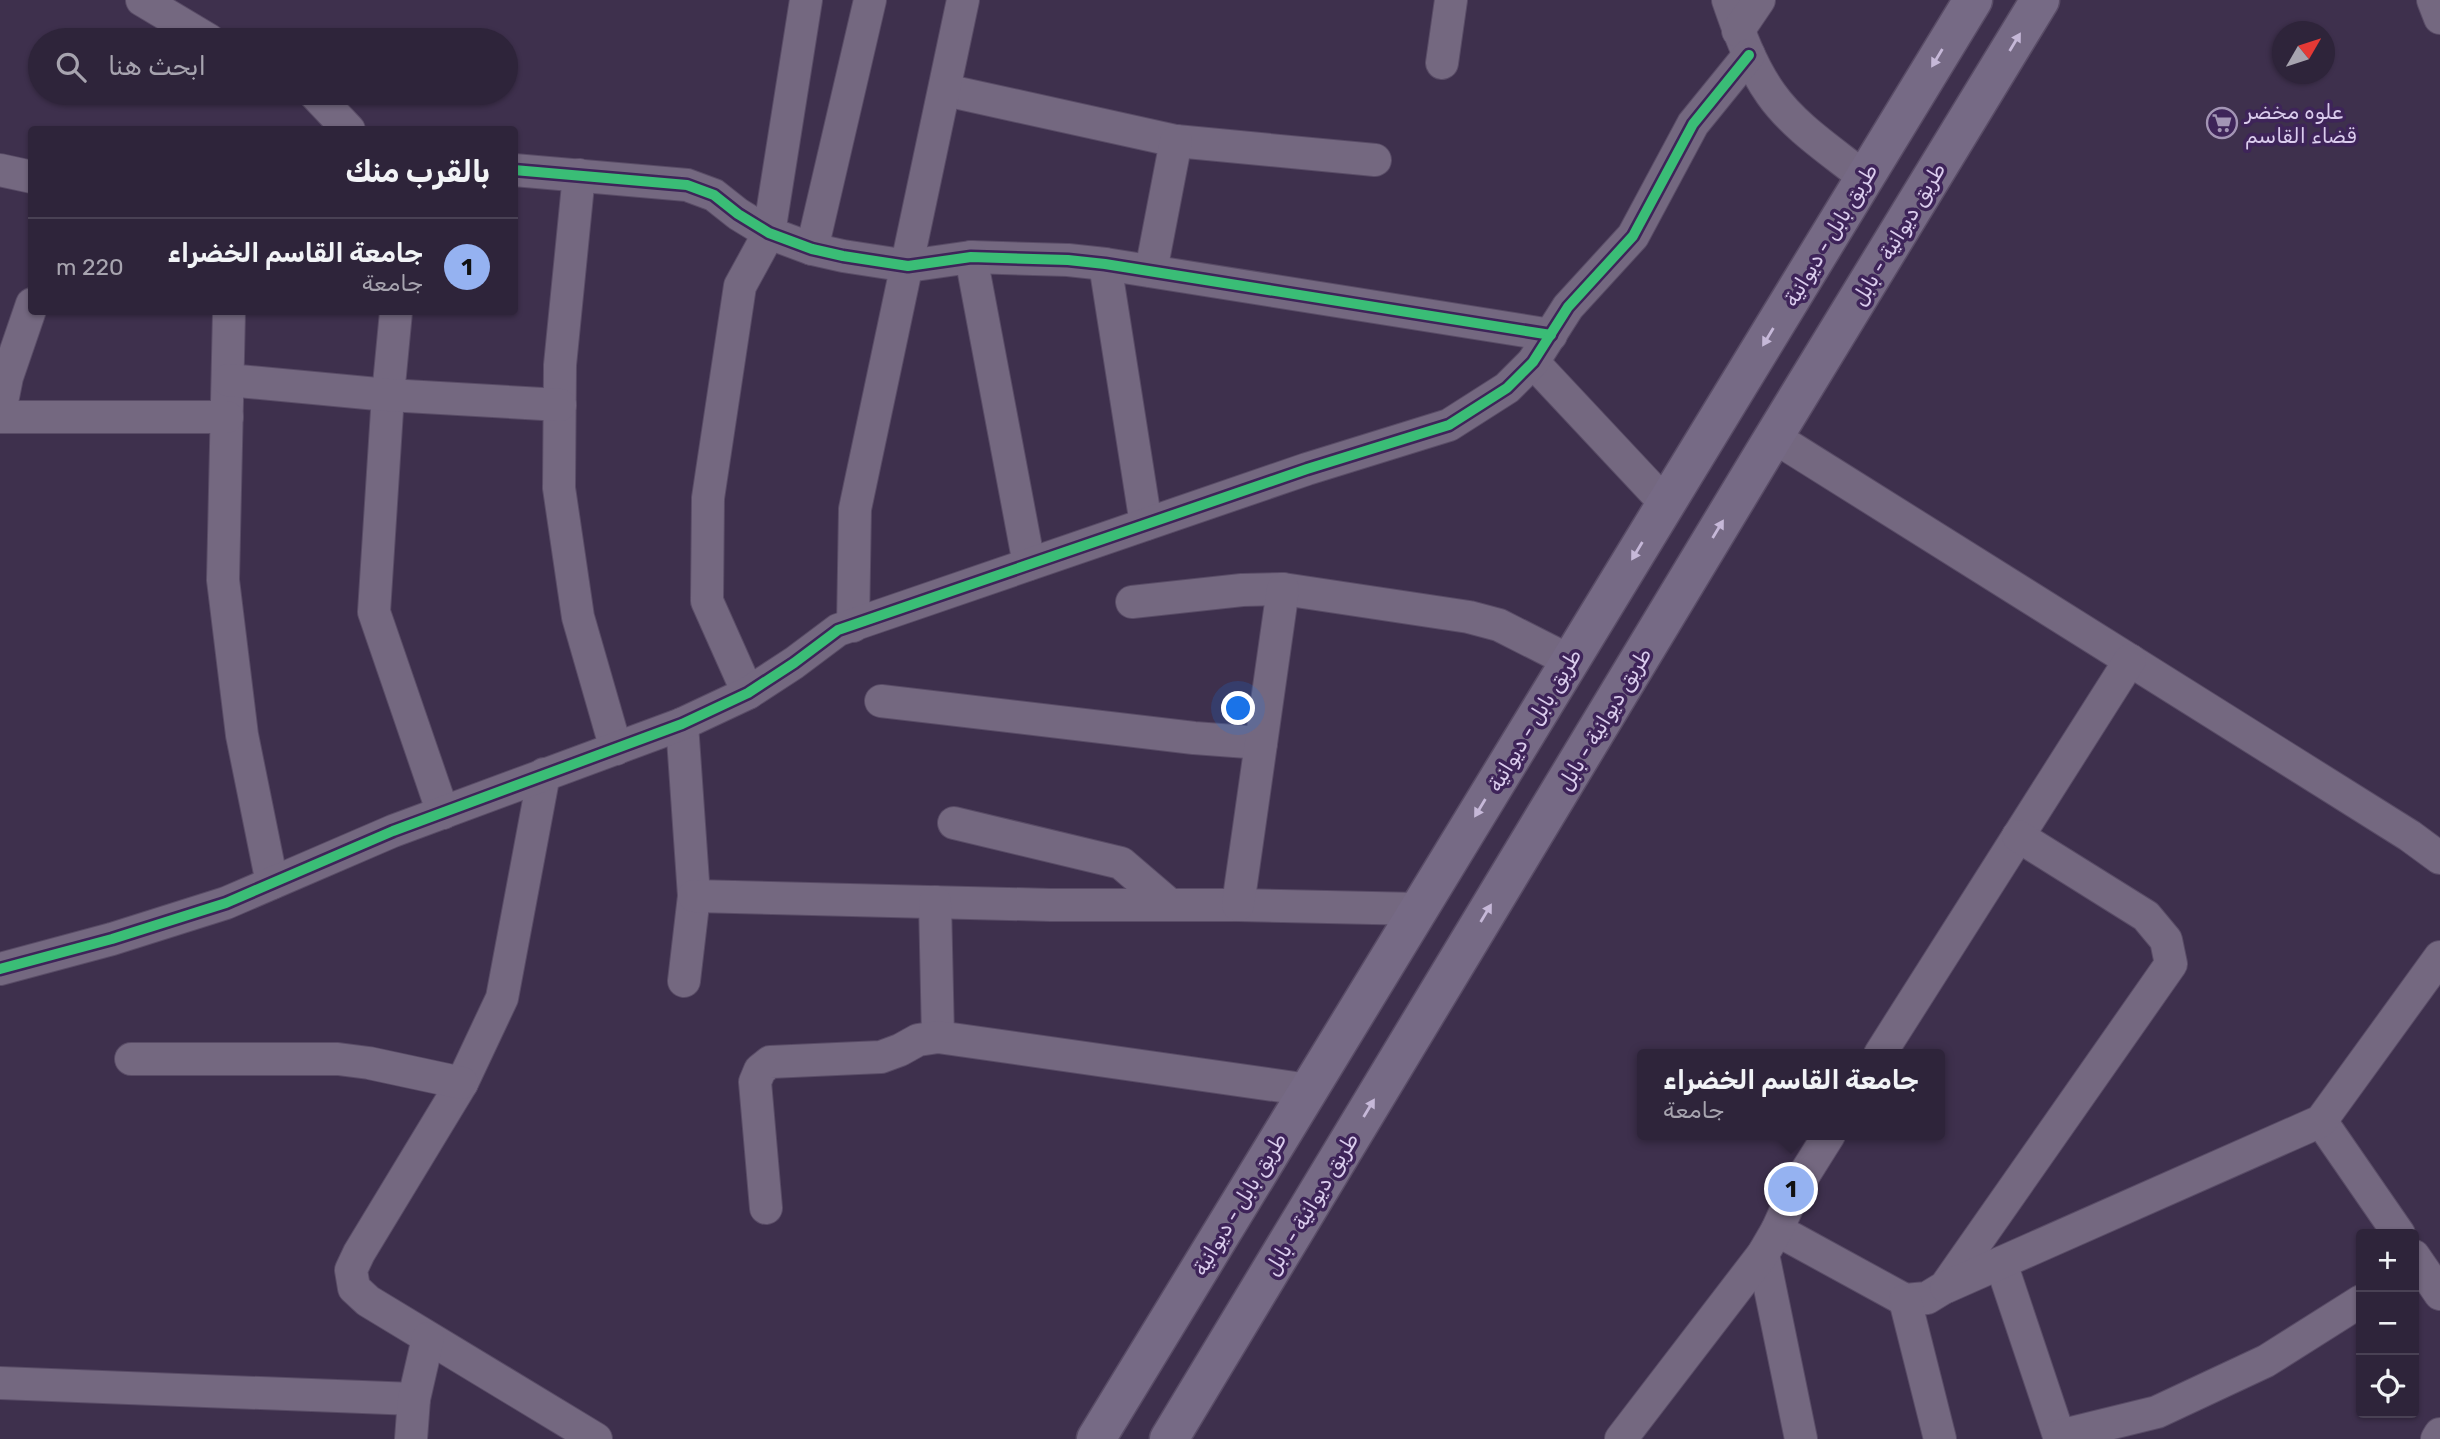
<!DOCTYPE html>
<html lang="ar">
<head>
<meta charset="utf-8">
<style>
	:root { --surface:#2e243a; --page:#3a3045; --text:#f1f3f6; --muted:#a7a4af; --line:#494154; --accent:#95b2f1 }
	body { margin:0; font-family:Rubik,"Noto Sans Arabic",sans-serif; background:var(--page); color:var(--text); direction:rtl }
	.controls { position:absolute; right:21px; bottom:21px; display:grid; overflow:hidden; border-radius:7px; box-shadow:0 2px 5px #0004 }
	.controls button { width:63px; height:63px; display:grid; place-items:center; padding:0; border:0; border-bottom:2px solid var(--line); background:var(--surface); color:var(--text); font:35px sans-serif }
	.compass { position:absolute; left:2272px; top:21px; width:63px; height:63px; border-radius:50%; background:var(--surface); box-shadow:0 2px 5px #0004; rotate:51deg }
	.you { position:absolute; left:1239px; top:709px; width:24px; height:24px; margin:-18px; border:5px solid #fff; border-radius:50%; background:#1a73e8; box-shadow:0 0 0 10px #1a73e833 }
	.badge { display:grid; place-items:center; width:46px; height:46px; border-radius:50%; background:var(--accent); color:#111; font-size:23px; font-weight:700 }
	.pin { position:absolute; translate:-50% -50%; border:4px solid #fff; box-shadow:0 2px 7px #0006 }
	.popup { position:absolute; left:1637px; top:1049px; width:308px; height:91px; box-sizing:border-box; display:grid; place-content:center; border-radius:7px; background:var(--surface); filter:drop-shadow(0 2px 5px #0005); font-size:23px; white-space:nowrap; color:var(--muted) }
	.popup b { font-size:26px; color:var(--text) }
	.popup::after { content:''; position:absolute; left:50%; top:100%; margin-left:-14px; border:14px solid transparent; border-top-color:var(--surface) }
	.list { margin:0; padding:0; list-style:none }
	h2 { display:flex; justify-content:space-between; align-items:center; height:91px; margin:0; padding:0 28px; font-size:30px }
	h2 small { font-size:23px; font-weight:400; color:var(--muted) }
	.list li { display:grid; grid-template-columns:46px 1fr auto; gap:21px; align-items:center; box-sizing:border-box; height:98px; padding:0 28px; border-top:2px solid var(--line) }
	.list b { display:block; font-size:26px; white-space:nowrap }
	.list p { margin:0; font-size:23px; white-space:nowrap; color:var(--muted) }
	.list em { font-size:23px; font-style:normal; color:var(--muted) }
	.icon { flex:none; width:38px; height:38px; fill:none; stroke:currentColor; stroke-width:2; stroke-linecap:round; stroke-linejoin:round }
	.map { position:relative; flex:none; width:2440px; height:1439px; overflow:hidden; direction:ltr }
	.search { position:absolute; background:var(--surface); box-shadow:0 2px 5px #0004; left:28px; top:28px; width:490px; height:77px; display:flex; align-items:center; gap:18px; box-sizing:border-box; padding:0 24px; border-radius:38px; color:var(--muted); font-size:26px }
	.panel { position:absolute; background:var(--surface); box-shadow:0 2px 5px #0004; left:28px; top:126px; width:490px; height:189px; border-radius:7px; direction:rtl }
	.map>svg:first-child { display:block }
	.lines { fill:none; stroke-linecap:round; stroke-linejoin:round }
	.minor-casing { stroke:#594c66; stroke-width:34 }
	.highway-casing { stroke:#594c66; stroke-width:41 }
	.minor { stroke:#746880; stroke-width:32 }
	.highway { stroke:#766a85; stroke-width:38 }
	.cycleway-casing { stroke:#3e2459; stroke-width:15 }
	.cycleway { stroke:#3abd76; stroke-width:10 }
	.oneway { fill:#c6b8d8 }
	.labels { text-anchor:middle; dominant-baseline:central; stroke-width:7; stroke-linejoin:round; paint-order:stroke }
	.poi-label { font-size:21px; fill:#dacced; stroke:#3e2459; text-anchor:start }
	.street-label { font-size:21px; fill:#dacced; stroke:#3e2459 }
</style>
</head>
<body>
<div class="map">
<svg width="2440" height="1439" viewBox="0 0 2440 1439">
	<rect width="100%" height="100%" fill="#3e304d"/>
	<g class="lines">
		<g class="minor-casing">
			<g id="minor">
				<path d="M142,0L209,40"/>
				<path d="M1728,0C1739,32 1751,66 1771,94C1795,128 1833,152 1865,178"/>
				<path d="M2433,0L2440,18"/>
				<path d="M1738,31L1759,0"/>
				<path d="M1442,63L1451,0"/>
				<path d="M945,90L1176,141L1375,160"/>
				<path d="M314,93L349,130"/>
				<path d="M0,170L32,177"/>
				<path d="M514,170L687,185L714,195L738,214L769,233L812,249L843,256L908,266L971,257L1068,260L1105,264L1551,335"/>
				<path d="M579,175L560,365L559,488L578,617L616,749"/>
				<path d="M812,249L870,0"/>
				<path d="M971,257L1029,564"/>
				<path d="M1105,264L1146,524"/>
				<path d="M1151,271L1176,141"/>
				<path d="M229,312L223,580L242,735L272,883"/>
				<path d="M396,312L388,395L374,612L443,813"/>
				<path d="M1533,362L1666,504"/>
				<path d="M228,380L388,395L560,405"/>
				<path d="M0,412L7,377L32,304"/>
				<path d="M0,417H227"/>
				<path d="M1774,437L2410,836L2440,858"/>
				<path d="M1132,602L1242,590L1283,589L1469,617L1499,625L1570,661"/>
				<path d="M853,626L855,509L963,0"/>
				<path d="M748,693L707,601L708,498L740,286L769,233L806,0"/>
				<path d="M881,701L1194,738L1261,743"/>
				<path d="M682,724L694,896L684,981"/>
				<path d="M544,774L502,998L462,1083L359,1253L351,1270L354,1288L368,1301L596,1439"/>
				<path d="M954,823L1121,863L1170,905"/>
				<path d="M694,896L1051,905H1238L1419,909"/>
				<path d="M935,902L938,1037"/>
				<path d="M1238,905L1283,589"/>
				<path d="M0,969L112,939L226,903L393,831L682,724L748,693L794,663L838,630L1307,469L1449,425L1507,388L1533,362L1568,307L1633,236L1693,124L1749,55"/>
				<path d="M1880,1054L2130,660"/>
				<path d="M131,1059H338L369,1063L462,1083"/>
				<path d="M2321,1121L2399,1234"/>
				<path d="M766,1208L755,1082L760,1070L770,1062L881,1057L900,1050L918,1040L938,1037L1309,1090"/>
				<path d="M1777,1230L1905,1300L1927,1298L1945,1287L2171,964L2166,940L2146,916L2018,836"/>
				<path d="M1763,1254L1801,1439"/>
				<path d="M2414,1256L2440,1294"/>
				<path d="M2001,1263L2060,1439"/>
				<path d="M1946,1287L2321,1121L2440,957"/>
				<path d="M1905,1300L1940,1439"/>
				<path d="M0,1383L414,1399"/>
				<path d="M2059,1436L2157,1412L2266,1361L2361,1301"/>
				<path d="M411,1439L414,1399L428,1338"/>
				<path d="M1621,1439L1763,1254L1777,1230L1797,1186L1829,1135"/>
				<path d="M2437,1439L2440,1434"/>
			</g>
		</g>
		<g class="highway-casing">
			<g id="highway">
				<path d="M1096,1439L1973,0"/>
				<path d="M1169,1439L1762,456L2040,0"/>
			</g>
		</g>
		<use href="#minor" class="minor"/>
		<use href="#highway" class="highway"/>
		<g class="cycleway-casing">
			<g id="cycleway">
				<path d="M514,170L687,185L714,195L738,214L769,233L812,249L843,256L908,266L971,257L1068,260L1105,264L1551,335"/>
				<path d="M0,969L112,939L226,903L393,831L682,724L748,693L794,663L838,630L1307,469L1449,425L1507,388L1533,362L1568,307L1633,236L1693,124L1749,55"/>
			</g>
		</g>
		<use href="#cycleway" class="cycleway"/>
	</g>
	<defs><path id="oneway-solid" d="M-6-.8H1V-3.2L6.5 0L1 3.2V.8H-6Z" transform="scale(1.75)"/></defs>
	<g class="oneway">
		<use href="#oneway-solid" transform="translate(2015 42) rotate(-59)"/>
		<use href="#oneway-solid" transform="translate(1937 58) rotate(121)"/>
		<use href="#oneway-solid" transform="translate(1768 337) rotate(121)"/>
		<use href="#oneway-solid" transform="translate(1718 529) rotate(-59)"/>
		<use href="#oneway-solid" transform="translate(1637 551) rotate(121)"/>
		<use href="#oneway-solid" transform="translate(1480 808) rotate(121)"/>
		<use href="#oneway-solid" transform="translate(1486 913) rotate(-59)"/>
		<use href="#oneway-solid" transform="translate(1369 1108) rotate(-59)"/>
	</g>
	<defs>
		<g id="supermarket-ring" transform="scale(1.575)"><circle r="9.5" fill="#3e2459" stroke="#a395b5" stroke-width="1.5"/><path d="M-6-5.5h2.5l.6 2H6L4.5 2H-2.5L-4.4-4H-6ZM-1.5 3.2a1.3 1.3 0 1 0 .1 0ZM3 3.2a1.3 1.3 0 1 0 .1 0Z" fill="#a395b5"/></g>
	</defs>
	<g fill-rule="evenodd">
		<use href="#supermarket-ring" x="2222" y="123"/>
	</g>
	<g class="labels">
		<g class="poi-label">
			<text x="2245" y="111">علوه مخضر<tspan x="2245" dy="24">قضاء القاسم</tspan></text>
		</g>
		<g class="street-label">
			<text transform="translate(1898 234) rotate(-59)">طريق ديوانية - بابل</text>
			<text transform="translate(1830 235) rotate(-59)">طريق بابل - ديوانية</text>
			<text transform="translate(1604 719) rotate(-59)">طريق ديوانية - بابل</text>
			<text transform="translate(1534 720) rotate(-59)">طريق بابل - ديوانية</text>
			<text transform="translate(1239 1204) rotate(-59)">طريق بابل - ديوانية</text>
			<text transform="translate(1311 1204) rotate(-59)">طريق ديوانية - بابل</text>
		</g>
	</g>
</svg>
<div class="controls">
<button>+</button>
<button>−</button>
<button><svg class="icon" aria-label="locate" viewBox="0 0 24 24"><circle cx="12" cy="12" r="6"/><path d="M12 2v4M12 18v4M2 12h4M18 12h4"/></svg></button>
</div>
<svg class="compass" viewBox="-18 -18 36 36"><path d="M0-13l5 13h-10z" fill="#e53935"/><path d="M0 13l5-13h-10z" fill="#a7a4af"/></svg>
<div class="you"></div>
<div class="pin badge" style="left:1791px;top:1189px">1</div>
<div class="popup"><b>جامعة القاسم الخضراء</b>جامعة</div>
<div class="search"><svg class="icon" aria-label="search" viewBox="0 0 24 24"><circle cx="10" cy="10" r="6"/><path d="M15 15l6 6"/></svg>ابحث هنا</div>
<section class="panel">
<h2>بالقرب منك<small></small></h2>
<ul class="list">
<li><span class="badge">1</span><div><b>جامعة القاسم الخضراء</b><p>جامعة</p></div><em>220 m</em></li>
</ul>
</section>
</div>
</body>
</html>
